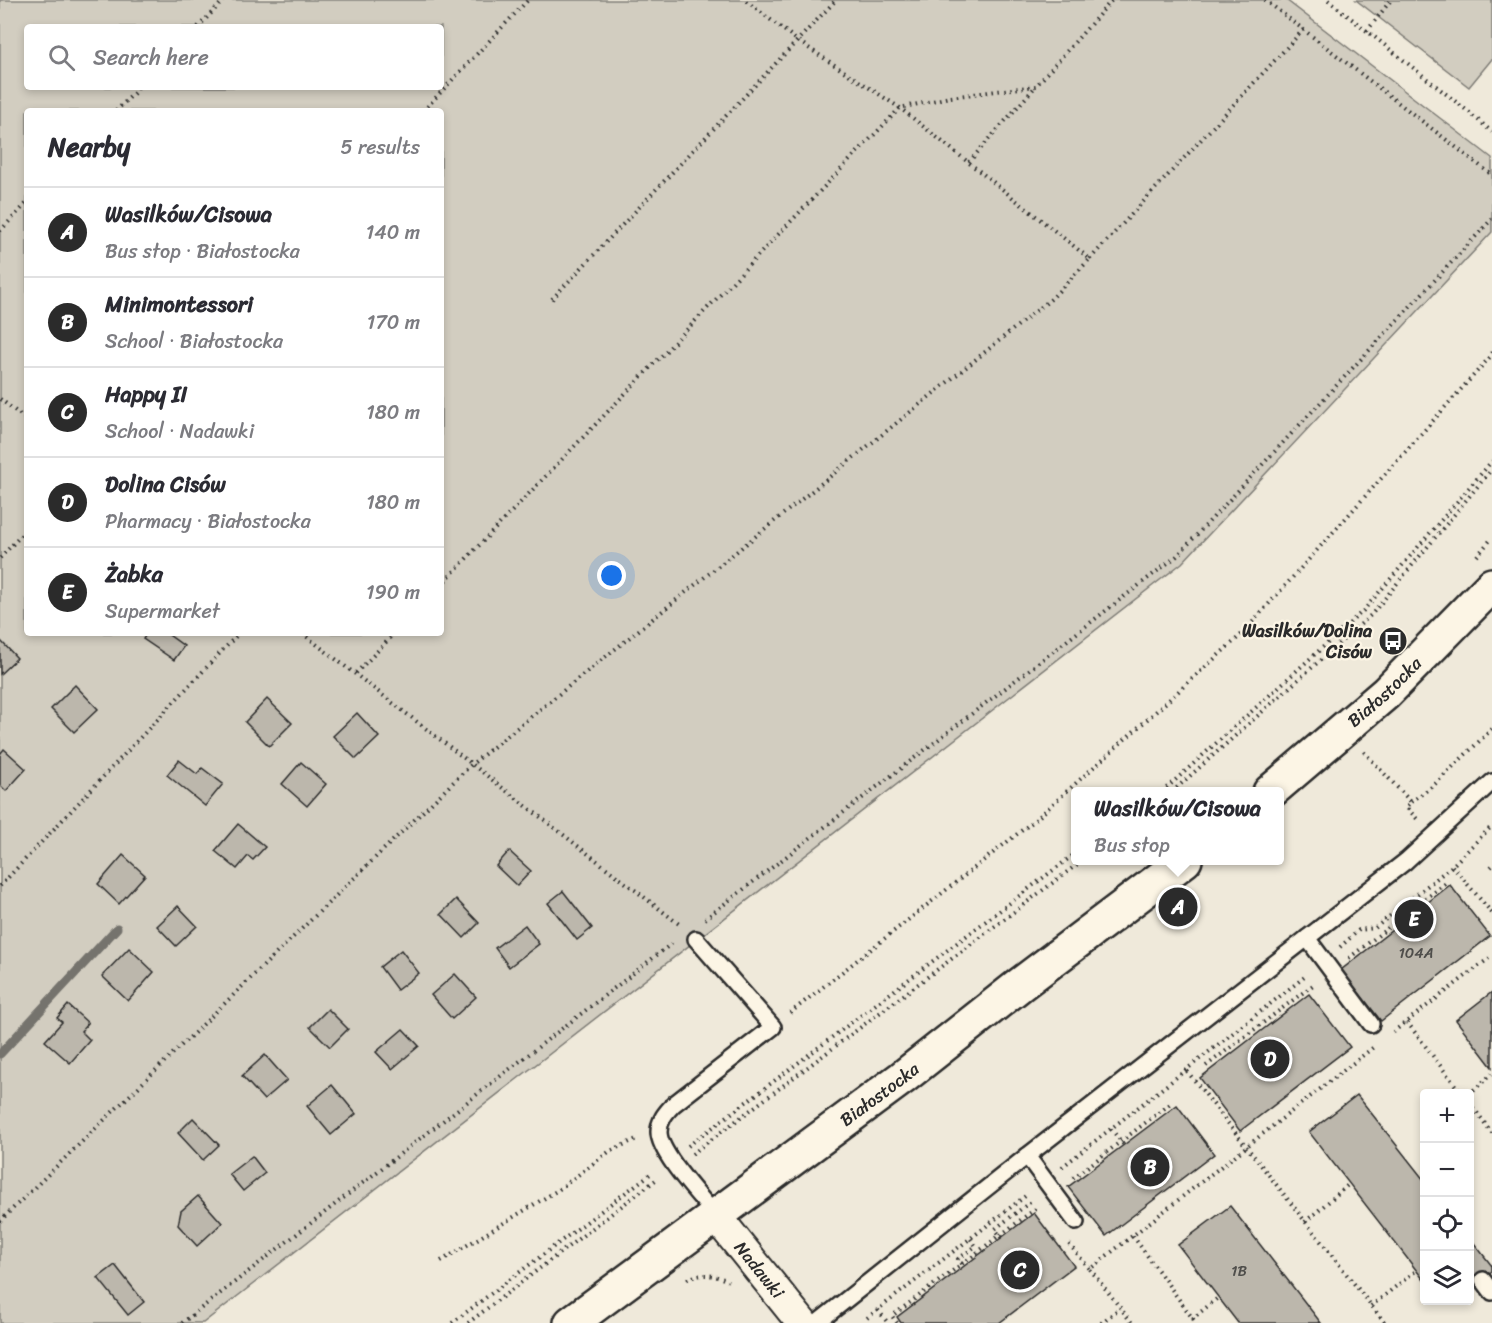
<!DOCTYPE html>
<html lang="en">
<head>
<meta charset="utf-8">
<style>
	:root { --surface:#fff; --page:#f7f7f7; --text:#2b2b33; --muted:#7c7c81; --line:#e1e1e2; --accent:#2b2b2b }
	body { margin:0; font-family:Sriracha,sans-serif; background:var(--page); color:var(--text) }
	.controls { position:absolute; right:18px; bottom:18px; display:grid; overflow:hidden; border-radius:6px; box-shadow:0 3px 9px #0003 }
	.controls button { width:54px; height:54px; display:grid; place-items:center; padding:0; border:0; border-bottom:2px solid var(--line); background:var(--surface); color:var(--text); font:30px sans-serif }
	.you { position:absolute; left:612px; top:576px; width:21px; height:21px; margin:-15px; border:4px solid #fff; border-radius:50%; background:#1a73e8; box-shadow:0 0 0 9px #1a73e833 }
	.badge { display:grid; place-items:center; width:39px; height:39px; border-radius:50%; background:var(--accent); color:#fff; font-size:20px; font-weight:700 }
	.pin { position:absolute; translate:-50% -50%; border:3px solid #fff; box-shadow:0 2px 6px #0006 }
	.popup { position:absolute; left:1071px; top:787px; width:213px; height:78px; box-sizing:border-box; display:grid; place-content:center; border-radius:6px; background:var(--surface); filter:drop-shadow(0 2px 4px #0005); font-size:20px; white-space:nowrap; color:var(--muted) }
	.popup b { font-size:22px; color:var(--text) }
	.popup::after { content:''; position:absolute; left:50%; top:100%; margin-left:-12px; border:12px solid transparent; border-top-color:var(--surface) }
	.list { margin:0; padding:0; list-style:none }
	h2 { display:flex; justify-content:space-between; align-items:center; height:78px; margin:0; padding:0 24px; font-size:26px }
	h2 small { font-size:20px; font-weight:400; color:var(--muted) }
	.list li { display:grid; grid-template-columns:39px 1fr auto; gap:18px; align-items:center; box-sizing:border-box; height:90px; padding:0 24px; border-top:2px solid var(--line) }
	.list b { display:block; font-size:22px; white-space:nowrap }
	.list p { margin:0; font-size:20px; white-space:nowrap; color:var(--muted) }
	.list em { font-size:20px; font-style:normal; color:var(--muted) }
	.icon { flex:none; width:33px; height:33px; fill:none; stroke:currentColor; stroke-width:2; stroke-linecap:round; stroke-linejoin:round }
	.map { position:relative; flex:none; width:1492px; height:1323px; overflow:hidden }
	.search { position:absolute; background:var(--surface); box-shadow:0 3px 9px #0003; left:24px; top:24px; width:420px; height:66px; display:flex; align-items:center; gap:15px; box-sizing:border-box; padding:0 21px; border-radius:6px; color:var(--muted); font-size:22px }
	.panel { position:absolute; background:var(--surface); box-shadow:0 3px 9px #0003; left:24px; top:108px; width:420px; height:528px; border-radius:6px }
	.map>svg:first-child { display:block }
	.green { fill:#d2cdc0; stroke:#7e7c76; stroke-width:1.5; fill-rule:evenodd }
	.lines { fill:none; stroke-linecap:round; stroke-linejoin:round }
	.stream { stroke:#75736d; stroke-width:9 }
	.building { fill:#bcb7ac; stroke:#2b2b2b; stroke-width:1.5 }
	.lane-casing { stroke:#2b2b2b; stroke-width:20 }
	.street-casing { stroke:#2b2b2b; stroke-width:34 }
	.secondary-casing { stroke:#2b2b2b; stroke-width:38 }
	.path { stroke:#2b2b2b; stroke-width:4; stroke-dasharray:1.5 4.5; stroke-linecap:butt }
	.lane { stroke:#fcf5e5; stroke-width:15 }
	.street { stroke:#fcf5e5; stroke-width:30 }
	.secondary { stroke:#fcf5e5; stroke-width:33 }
	.labels { text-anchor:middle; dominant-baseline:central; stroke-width:4.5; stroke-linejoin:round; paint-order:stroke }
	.number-label { font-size:15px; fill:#4f4e4b }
	.poi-label { font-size:18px; font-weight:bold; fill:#2b2b2b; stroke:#fcf5e5; text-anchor:end }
	.street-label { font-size:18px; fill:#2b2b2b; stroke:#fcf5e5 }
</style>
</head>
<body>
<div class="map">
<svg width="1492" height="1323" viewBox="0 0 1492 1323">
	<rect width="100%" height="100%" fill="#efe9da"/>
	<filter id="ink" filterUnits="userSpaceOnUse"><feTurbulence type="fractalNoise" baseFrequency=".0167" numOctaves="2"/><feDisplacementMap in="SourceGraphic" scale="12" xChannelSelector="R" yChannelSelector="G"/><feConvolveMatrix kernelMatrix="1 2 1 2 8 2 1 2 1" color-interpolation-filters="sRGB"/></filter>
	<g filter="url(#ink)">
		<g class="green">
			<path d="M0,0H1286L1492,158V232L1182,563L203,1323H0ZM27,27H441V87H27ZM27,111H441V633H27Z"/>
			<path d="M1356,0H1492V59L1469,87Z"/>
		</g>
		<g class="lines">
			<path class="stream" d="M0,1054L117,928"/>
		</g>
		<g class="building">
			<path d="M147,633H166L184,646L174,660L143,639Z"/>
			<path d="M0,640L17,658L0,674Z"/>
			<path d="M75,685L98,709L74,732L51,709Z"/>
			<path d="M267,699L292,723L269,746L245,722Z"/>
			<path d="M357,713L379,737L356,759L333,736Z"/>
			<path d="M4,749L26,769L6,791L0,785V754Z"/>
			<path d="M179,760L197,774L202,768L223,784L205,806L167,775Z"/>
			<path d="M301,762L326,784L307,806L282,784Z"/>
			<path d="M238,824L265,847L253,860L248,856L237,869L215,851Z"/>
			<path d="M509,851L531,871L517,886L496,866Z"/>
			<path d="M123,855L145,875L119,904L98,884Z"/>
			<path d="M1450,885L1490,936L1381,1021L1341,970Z"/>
			<path d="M563,891L592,928L577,940L548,903Z"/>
			<path d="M456,899L479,923L464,938L441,914Z"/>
			<path d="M178,906L197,926L176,946L157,926Z"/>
			<path d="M525,925L539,944L509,967L495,948Z"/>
			<path d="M129,948L154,972L128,1001L102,976Z"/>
			<path d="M401,950L419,973L397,990L380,967Z"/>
			<path d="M455,974L476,997L452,1019L431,995Z"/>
			<path d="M1492,992V1067L1456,1020Z"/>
			<path d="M1309,994L1350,1047L1240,1131L1200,1078Z"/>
			<path d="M68,1005L88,1023L81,1031L90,1040L70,1063L45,1041L62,1022L57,1018Z"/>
			<path d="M328,1009L348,1029L330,1047L310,1027Z"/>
			<path d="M403,1029L419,1046L392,1069L376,1052Z"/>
			<path d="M265,1055L287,1080L264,1100L242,1076Z"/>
			<path d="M332,1085L356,1114L331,1135L307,1106Z"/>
			<path d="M1357,1095L1424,1180V1280L1309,1132Z"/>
			<path d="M1177,1105L1214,1154L1106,1236L1068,1187Z"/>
			<path d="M193,1118L219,1145L203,1160L178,1133Z"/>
			<path d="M252,1156L265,1173L243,1191L229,1174Z"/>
			<path d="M198,1196L222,1223L197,1246L178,1225L181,1211Z"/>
			<path d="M1230,1206L1321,1323H1238L1178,1245Z"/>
			<path d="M1034,1213L1074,1266L999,1323H901L897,1317Z"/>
			<path d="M1470,1238L1492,1266V1272L1470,1290Z"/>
			<path d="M115,1265L144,1302L128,1315L98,1278Z"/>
		</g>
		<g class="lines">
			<g class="lane-casing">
				<g id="lane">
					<path d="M1307,938L1371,1024"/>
					<path d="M696,939L773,1027L674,1104C666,1112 659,1120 659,1132C659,1154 702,1198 716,1216"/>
					<path d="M1027,1156L1076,1222"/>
					<path d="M1483,1280L1492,1292"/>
					<path d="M817,1323L1027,1156L1406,861L1492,782"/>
				</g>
			</g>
			<g class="street-casing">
				<g id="street">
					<path id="s1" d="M716,1216L802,1323"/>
				</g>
			</g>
			<g class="secondary-casing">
				<g id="secondary">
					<path id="s2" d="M1270,792L1386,693L1492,585"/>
					<path id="s3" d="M571,1323L902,1078L1021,984L1185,860"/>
				</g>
			</g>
			<g class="path">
				<path d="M1265,0L1492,175"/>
				<path d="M1328,0L1470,113L1492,132"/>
				<path d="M198,27L224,0"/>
				<path d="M1367,31L1391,0"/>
				<path d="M116,111L140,87"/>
				<path d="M423,111L528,0"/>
				<path d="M969,162L1036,86"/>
				<path d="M0,231L27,203"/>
				<path d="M1090,259L1304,29"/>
				<path d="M552,299L836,0"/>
				<path d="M0,399L27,420"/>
				<path d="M1477,556L1492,538"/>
				<path d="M0,558L27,529"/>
				<path d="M441,585L900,108L950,97L1036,86L1112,0"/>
				<path d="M302,633L679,924"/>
				<path d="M356,673L395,633"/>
				<path d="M1364,752L1411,802L1406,807L1419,821"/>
				<path d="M1162,792L1363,611L1492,461"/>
				<path d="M1172,792L1371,615L1492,469"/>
				<path d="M1411,802L1434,785L1492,729"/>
				<path d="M1452,866L1492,913"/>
				<path d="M1491,867L1492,866"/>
				<path d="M0,886L239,633"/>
				<path d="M1397,910L1404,921"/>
				<path d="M705,919L1177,556L1492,219"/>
				<path d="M1340,947L1359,930L1375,928L1452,866L1492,826"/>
				<path d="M1349,958L1446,883"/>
				<path d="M790,1013L1035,820L1241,635L1490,357L1492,351"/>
				<path d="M1407,1022L1462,1094"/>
				<path d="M1393,1032L1492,956"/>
				<path d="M1206,1066L1313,985"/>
				<path d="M1187,1071L1385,1323"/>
				<path d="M1469,1094L1492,1074"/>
				<path d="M1470,1103L1492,1133"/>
				<path d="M1111,1129L1124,1145"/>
				<path d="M688,1146L1076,853"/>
				<path d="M692,1154L1083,860"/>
				<path d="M1062,1167L1307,975"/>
				<path d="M1073,1178L1170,1104"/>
				<path d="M0,1221L472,764L1051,299L1090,259L900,108L798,41L745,0"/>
				<path d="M1305,1222L1349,1184"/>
				<path d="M1133,1236L1196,1323"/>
				<path d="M1002,1238L995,1229L1033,1200"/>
				<path d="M1069,1244L1090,1269L1375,1046"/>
				<path d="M441,1261L558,1190L610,1151L639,1138"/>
				<path d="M962,1264L958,1259L976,1246L970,1238"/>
				<path d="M1090,1269L1132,1323"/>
				<path d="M687,1279C702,1273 713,1274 728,1281"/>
				<path d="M1371,1306L1417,1270"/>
				<path d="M878,1310L888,1323"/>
				<path d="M867,1318L1028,1194"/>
				<path d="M1192,1319L1219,1297"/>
				<path d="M182,1323L675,941"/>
				<path d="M452,1323L653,1172"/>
				<path d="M468,1323L657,1179"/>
				<path d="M897,1323L892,1316L1038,1207"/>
				<path d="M1101,1323L1120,1308"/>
			</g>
			<use href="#lane" class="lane"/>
			<use href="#street" class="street"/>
			<use href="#secondary" class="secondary"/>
		</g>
	</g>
	<defs>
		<g id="bus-disc" transform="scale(1.5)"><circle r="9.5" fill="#2b2b2b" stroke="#fcf5e5"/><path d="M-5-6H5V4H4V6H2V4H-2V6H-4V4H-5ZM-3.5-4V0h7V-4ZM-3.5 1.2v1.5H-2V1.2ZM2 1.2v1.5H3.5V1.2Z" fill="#fff"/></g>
	</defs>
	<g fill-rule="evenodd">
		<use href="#bus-disc" x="1393" y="641"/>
	</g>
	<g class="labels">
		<g class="number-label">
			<text x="1416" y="953">104A</text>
			<text x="1239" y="1271">1B</text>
		</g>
		<g class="poi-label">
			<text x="1372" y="631">Wasilków/Dolina<tspan x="1372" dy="21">Cisów</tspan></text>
		</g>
		<g class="street-label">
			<text stroke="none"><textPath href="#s2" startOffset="152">Białostocka</textPath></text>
			<text stroke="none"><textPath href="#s3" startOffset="384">Białostocka</textPath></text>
			<text stroke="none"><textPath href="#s1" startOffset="69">Nadawki</textPath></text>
		</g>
	</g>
</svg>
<div class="controls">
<button>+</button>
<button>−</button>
<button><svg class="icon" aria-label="locate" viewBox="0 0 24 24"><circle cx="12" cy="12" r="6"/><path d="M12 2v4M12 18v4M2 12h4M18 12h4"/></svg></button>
<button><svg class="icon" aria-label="layers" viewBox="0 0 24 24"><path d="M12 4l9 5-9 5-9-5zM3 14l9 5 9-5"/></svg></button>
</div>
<div class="you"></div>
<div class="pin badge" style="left:1178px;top:907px">A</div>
<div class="popup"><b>Wasilków/Cisowa</b>Bus stop</div>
<div class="pin badge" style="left:1150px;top:1167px">B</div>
<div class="pin badge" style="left:1020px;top:1270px">C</div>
<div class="pin badge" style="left:1270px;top:1059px">D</div>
<div class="pin badge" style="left:1414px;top:919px">E</div>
<div class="search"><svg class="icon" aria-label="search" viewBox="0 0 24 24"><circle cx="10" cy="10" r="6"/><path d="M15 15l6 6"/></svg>Search here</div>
<section class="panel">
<h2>Nearby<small>5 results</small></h2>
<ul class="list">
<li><span class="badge">A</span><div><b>Wasilków/Cisowa</b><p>Bus stop · Białostocka</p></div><em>140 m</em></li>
<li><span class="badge">B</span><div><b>Minimontessori</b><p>School · Białostocka</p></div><em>170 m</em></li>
<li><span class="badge">C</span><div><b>Happy II</b><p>School · Nadawki</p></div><em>180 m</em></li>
<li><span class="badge">D</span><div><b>Dolina Cisów</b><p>Pharmacy · Białostocka</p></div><em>180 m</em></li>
<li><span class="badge">E</span><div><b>Żabka</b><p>Supermarket</p></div><em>190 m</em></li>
</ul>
</section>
</div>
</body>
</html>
